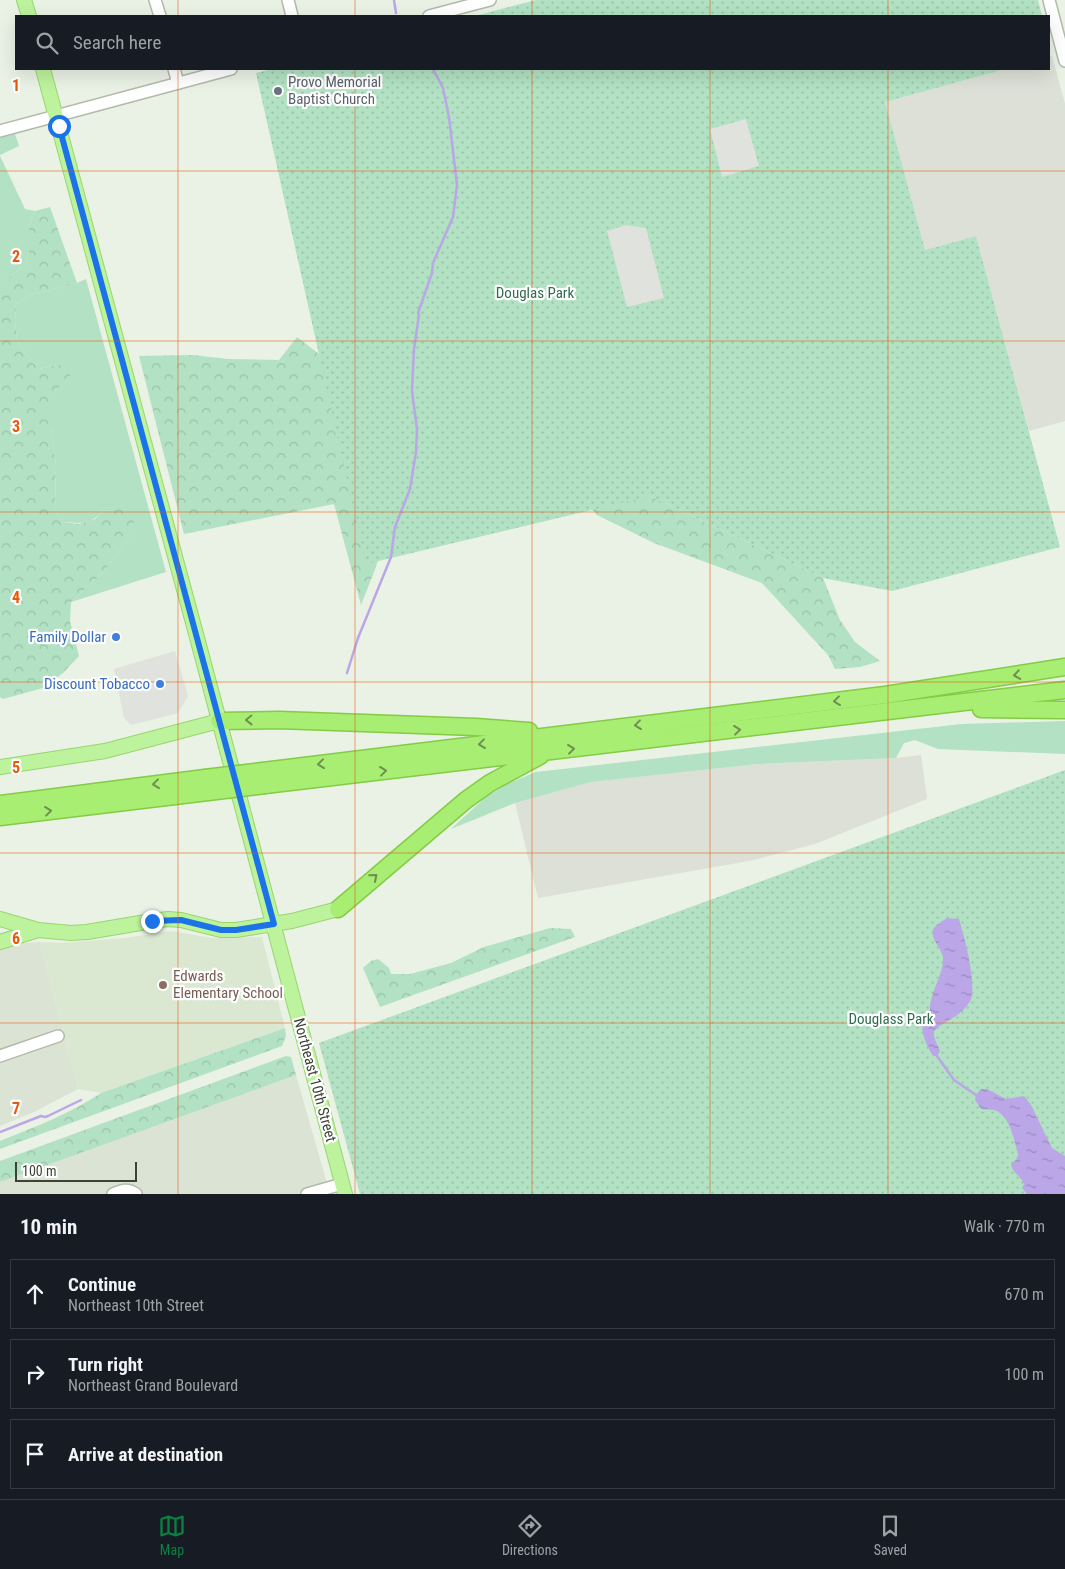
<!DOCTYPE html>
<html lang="en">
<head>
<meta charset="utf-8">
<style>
	:root { --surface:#171b24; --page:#20242c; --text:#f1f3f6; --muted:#9ea1a6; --line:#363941; --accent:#0b8043 }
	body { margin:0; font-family:"Roboto Condensed",sans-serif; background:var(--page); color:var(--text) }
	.scale { position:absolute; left:15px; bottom:12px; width:122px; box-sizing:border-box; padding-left:5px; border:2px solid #3c4236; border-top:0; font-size:14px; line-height:18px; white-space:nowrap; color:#3c4236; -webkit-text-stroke:4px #fff; paint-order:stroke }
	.stop { position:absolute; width:15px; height:15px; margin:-11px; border:4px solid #1a73e8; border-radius:50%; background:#fff }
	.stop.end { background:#1a73e8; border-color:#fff; box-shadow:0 1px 5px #0008 }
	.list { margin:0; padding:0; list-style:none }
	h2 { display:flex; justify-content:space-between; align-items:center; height:65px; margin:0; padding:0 20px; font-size:21px }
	h2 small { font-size:16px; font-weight:400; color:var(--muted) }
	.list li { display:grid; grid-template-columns:32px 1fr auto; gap:15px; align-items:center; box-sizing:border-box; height:70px; margin:0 10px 10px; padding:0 10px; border:1px solid var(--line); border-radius:0px }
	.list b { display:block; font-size:19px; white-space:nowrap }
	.list p { margin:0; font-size:16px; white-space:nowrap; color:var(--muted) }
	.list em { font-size:16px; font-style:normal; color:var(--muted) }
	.icon { flex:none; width:28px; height:28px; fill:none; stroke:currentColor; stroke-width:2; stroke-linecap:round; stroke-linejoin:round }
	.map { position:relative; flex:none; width:1065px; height:1194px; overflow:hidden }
	.search { position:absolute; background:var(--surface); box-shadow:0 5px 20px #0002; left:15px; right:15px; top:15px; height:55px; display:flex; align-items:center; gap:12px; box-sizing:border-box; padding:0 18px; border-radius:0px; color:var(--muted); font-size:19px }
	.sheet { height:305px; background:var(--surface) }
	nav { display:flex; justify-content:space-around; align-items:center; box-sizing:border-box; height:70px; border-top:1px solid var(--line); background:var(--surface); font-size:14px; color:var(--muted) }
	nav a { display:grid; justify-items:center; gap:2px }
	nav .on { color:var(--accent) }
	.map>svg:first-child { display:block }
	.residential { fill:#dbe4d4 }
	.industrial { fill:#dce0d7 }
	.education { fill:#dae8d1 }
	.grass { fill:#b2e1c3 }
	.forest { fill:url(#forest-crowns) }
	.park { fill:url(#park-dots) }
	.parking { fill:#dfe2dd }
	.water { fill:url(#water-ripples) }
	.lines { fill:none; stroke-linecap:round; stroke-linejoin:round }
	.stream { stroke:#bba7e8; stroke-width:2.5 }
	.minor-casing { stroke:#b1bba9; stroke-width:14 }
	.major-casing { stroke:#98d66e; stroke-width:16 }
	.highway-casing { stroke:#83cc44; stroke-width:19 }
	.minor { stroke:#fff; stroke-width:11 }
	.major { stroke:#bdf39c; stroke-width:14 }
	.highway { stroke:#a8ee73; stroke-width:16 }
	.highway-bridge-casing { stroke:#83cc44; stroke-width:19; stroke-linecap:butt }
	.highway-bridge { stroke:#a8ee73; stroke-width:16 }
	.oneway { stroke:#6d8f51 }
	.route { stroke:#1a73e8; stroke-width:6 }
	.grid { fill:none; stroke:#e8590c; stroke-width:1; stroke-opacity:0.55 }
	.worship-dot { fill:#6b7280; stroke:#fff; stroke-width:2 }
	.shop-dot { fill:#3f7fe0; stroke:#fff; stroke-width:2 }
	.education-dot { fill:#8d6e63; stroke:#fff; stroke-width:2 }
	.labels { text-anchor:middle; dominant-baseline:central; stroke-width:4.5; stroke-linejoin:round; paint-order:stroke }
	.worship-label { font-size:15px; fill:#5b616d; stroke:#fff; text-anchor:start }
	.park-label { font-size:15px; fill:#306d50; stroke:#fff }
	.shop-label { font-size:15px; fill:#366cbe; stroke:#fff; text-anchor:end }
	.education-label { font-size:15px; fill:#785e54; stroke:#fff; text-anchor:start }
	.street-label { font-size:15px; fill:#3c4236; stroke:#fff }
	.grid-label { font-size:16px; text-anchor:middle; font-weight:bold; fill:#e8590c; stroke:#fff; stroke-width:4.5; stroke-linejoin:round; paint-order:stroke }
</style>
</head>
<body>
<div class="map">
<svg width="1065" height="1194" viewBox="0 0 1065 1194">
	<defs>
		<pattern id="forest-crowns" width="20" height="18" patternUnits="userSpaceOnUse" patternTransform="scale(1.25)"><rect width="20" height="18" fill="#b2e1c3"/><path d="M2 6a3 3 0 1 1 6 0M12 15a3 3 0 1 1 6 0" fill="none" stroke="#9ac2a8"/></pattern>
		<pattern id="park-dots" width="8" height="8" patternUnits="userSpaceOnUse" patternTransform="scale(1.25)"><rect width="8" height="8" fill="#b2e1c3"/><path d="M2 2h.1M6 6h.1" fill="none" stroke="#9ac2a8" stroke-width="1.8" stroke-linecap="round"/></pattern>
		<pattern id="water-ripples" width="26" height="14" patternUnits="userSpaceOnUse" patternTransform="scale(1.25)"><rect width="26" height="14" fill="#bba7e8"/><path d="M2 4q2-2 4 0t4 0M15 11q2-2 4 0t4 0" fill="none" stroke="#998abd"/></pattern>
	</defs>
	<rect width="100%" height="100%" fill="#eaf1e5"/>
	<g class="residential">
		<path d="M40,942L78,1089L34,1112L0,1126V948L16,944Z"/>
		<path d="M296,1075L330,1194H0V1181Z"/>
	</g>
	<g class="industrial">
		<path d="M1052,56L1065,104V421L1029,431L976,236L925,250L884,102L1005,69H1049V57Z"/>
		<path d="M921,755L927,799L815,844L749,861L538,898L515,803L591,782L758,764L896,758Z"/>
	</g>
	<path class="education" d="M172,931L212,938L262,937L285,1028L101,1093L78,1089L40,942L60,943L125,938Z"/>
	<g class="grass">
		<path d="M15,134L19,146L0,155V138Z"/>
		<path d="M0,156L25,209L35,211L29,226V252L26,264L4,281H0Z"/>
		<path d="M86,279L166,572L71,602L102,574L131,535L106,508C91,524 84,524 63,522L55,511L56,465L51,428V394L67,381L61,364L39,369L17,342L15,321L16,304L30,295L77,283Z"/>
		<path d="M1065,721V754L938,749L915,740L904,743L896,758L758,764L591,782L515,803L451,829L486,797L507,784L536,772L962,724Z"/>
	</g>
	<g class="forest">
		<path d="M50,207L77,283L30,295L16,304L15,321L17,342L39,369L61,364L72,372L67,381L51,394V428L56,465L55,511L63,522L79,524L95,519L111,503L118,502C131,511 138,519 131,535L102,574L71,602L70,621L79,656L63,673L43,688L3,699L0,697V281H4L26,264L29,252V226L35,211Z"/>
		<path d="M297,337L336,367L398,480L376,567L361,605L334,504L184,534L139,356L193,355L228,359L279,360Z"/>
		<path d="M565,480L650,496L823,578L840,620L855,642L880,661L860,667L835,669L828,655L762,583L654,543L597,515Z"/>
		<path d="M550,928L571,929L575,937L380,1007L363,968L371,961L378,959L389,968L391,974H410L451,963L484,947Z"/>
		<path d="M285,1028L286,1036L282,1046L0,1149V1141C35,1127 69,1114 101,1093Z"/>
		<path d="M286,1056L291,1057L296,1075L0,1182V1161Z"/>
	</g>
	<g class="park">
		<path d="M536,0H1038L1042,16H475Z"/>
		<path d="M272,69H1005L885,102L925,250L976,236L1060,547L892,591L823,578L650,496L366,564L256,73Z"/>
		<path d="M1065,770V1194H360L319,1043Z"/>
	</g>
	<g class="parking">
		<path d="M746,119L759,166L722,177L710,129Z"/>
		<path d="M626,225L646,228L664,298L627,307L607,231Z"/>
		<path d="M175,651L188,696L178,713L131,725L124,718L114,669Z"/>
	</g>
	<g class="water">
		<path d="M947,918L959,919C965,940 970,958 972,980C972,985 973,991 972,996C967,1016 936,1024 934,1032C933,1039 938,1045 940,1051L937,1056H933C927,1047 922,1035 922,1024L930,1015C927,995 944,977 943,957C942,949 928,936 934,928C937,924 943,921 947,918Z"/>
		<path d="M981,1089H987L1006,1099L1024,1096L1031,1105L1052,1148L1065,1156V1194H1027L1022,1188L1024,1184C1021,1176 1012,1173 1011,1164L1018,1158V1154C1014,1140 1011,1119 997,1111C993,1109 986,1110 981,1109L975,1100L976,1095Z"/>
	</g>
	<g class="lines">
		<g class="stream">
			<path d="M394,0L396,13"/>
			<path d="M347,673L358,638L391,557L395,527L410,489L416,452L417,429L412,391L414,349L419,315L418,313L432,273L433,263L453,217L457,185L449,117L443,88L433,69"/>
			<path d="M937,1056L954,1080L976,1095"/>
			<path d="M0,1132L41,1116L45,1117L48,1116L81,1100"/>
		</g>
		<g class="minor-casing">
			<g id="minor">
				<path d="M155,0L160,16"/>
				<path d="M288,0L292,16"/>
				<path d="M1049,0L1065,61"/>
				<path d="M429,16L490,0"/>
				<path d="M174,69L178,83"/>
				<path d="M0,131L231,69"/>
				<path d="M0,1056L58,1036"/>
				<path d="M113,1194C122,1190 128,1188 136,1194"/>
				<path d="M307,1194L342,1184"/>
			</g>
		</g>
		<g class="major-casing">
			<g id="major">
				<path d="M24,0L29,16"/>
				<path d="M43,69L199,645L345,1194"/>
				<path d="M0,767L105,751L219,721"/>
				<path d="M0,919L38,930L71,933L87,932L152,921L168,919L181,920L221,930H236L292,921L338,909"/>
				<path d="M0,942L38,930"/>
			</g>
		</g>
		<g class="highway-casing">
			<g id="highway">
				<path d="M981,709L1065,710"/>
				<path d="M219,721L279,720L476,727L529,731"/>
				<path d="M263,771L885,695L1065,667"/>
				<path d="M265,785L1065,690"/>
				<path d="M0,804L205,778"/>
				<path d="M0,817L208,792"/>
				<path d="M338,909L466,800L490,783L540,756"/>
			</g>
		</g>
		<use href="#minor" class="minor"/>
		<use href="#major" class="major"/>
		<use href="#highway" class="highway"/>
		<g class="highway-bridge-casing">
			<g id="highway-bridge">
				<path d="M205,778L263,771"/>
				<path d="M208,792L265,785"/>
			</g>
		</g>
		<use href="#highway-bridge" class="highway-bridge"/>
	</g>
	<defs><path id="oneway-chevron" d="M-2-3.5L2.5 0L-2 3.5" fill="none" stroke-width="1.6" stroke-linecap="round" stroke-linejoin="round" transform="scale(1.25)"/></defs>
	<g class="oneway">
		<use href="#oneway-chevron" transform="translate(1017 675) rotate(171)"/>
		<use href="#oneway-chevron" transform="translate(837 701) rotate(173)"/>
		<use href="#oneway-chevron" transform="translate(249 720) rotate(179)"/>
		<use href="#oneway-chevron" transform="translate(638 725) rotate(173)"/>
		<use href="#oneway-chevron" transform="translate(737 730) rotate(-7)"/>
		<use href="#oneway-chevron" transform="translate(482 744) rotate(173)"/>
		<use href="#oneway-chevron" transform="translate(571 749) rotate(-7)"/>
		<use href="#oneway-chevron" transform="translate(321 764) rotate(173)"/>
		<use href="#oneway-chevron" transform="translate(383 771) rotate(-7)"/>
		<use href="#oneway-chevron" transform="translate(156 784) rotate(173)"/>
		<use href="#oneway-chevron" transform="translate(48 811) rotate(-7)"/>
		<use href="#oneway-chevron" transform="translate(374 877) rotate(-41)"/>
	</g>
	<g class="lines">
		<path class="route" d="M59,126L274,924L236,930H221L181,920L152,921"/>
	</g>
	<path class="grid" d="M178,0V16M355,0V16M532,0V16M710,0V16M888,0V16M178,69V1194M355,69V1194M532,69V1194M710,69V1194M888,69V1194M0,171H1065M0,341H1065M0,512H1065M0,682H1065M0,853H1065M0,1023H1065"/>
	<circle class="worship-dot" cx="278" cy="91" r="5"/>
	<g class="shop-dot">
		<circle cx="116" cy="637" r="5"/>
		<circle cx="160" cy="684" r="5"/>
	</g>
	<circle class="education-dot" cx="163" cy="985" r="5"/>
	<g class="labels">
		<g class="worship-label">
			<text x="288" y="82">Provo Memorial<tspan x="288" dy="17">Baptist Church</tspan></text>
		</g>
		<g class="park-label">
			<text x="535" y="293">Douglas Park</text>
			<text x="891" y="1019">Douglass Park</text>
		</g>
		<g class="shop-label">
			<text x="106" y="637">Family Dollar</text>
			<text x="150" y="684">Discount Tobacco</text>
		</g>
		<g class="education-label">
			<text x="173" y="976">Edwards<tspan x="173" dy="17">Elementary School</tspan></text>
		</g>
		<g class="street-label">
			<text transform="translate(315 1080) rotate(75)">Northeast 10th Street</text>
		</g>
	</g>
	<g class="grid-label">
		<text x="16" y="91">1</text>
		<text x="16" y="262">2</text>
		<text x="16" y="432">3</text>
		<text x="16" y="603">4</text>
		<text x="16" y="773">5</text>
		<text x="16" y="944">6</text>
		<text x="16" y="1114">7</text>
	</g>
</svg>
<div class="scale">100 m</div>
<div class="stop" style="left:59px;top:126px"></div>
<div class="stop end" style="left:152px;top:921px"></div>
<div class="search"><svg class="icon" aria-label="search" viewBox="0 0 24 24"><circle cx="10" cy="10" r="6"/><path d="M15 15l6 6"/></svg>Search here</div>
</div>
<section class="sheet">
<h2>10 min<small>Walk · 770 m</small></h2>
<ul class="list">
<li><svg class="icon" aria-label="ahead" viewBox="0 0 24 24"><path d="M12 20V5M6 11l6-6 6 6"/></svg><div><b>Continue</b><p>Northeast 10th Street</p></div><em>670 m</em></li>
<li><svg class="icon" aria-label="right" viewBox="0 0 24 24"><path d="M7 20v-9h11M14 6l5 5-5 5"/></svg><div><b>Turn right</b><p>Northeast Grand Boulevard</p></div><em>100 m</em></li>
<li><svg class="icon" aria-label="arrive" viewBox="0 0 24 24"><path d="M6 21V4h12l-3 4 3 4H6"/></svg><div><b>Arrive at destination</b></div></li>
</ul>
</section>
<nav>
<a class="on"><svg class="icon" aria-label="map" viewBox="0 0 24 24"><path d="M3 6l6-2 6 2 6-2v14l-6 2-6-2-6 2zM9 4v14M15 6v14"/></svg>Map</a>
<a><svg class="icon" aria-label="directions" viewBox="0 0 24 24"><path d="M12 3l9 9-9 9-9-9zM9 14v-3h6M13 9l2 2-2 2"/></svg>Directions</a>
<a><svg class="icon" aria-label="saved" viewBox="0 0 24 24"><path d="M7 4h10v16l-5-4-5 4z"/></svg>Saved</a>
</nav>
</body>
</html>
